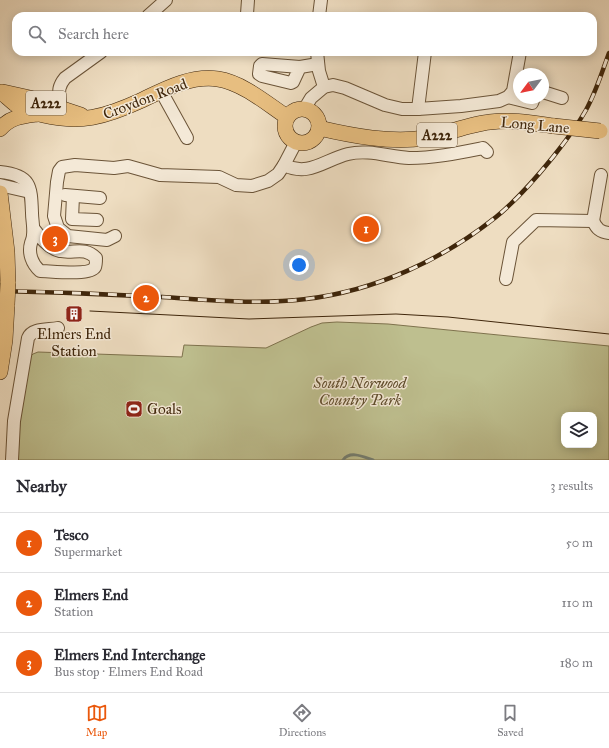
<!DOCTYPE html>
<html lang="en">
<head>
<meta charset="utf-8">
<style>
	:root { --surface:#fff; --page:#f7f7f7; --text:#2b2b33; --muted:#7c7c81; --line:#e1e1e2; --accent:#ea580c }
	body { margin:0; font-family:"IM FELL Great Primer",serif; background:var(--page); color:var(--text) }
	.controls { position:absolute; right:12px; bottom:12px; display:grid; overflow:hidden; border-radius:8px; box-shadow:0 2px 10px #0003 }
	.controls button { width:36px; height:36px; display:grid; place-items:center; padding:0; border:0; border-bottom:1px solid var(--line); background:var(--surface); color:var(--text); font:20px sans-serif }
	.compass { position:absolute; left:513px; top:68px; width:36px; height:36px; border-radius:50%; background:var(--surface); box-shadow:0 2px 10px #0003; rotate:238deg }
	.you { position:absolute; left:299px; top:265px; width:14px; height:14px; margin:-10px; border:3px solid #fff; border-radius:50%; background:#1a73e8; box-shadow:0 0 0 6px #1a73e833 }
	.badge { display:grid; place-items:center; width:26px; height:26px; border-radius:50%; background:var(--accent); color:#fff; font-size:13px; font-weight:700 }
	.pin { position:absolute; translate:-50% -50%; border:2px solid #fff; box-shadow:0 1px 4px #0006 }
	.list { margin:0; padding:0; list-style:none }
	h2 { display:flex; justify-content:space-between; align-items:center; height:52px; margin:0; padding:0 16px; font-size:17px }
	h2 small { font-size:13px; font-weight:400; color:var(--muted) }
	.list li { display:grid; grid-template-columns:26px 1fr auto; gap:12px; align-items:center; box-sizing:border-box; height:60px; padding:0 16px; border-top:1px solid var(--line) }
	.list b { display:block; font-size:15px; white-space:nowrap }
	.list p { margin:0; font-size:13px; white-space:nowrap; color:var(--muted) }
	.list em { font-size:13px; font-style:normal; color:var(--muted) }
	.icon { flex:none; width:22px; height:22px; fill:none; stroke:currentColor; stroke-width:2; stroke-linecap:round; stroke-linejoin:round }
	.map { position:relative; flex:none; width:609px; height:460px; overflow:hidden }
	.search { position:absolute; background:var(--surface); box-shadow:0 2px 10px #0003; left:12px; right:12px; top:12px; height:44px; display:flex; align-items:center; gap:10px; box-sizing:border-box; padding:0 14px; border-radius:12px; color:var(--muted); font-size:15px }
	.sheet { height:232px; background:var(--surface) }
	nav { display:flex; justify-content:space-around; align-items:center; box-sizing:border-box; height:56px; border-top:1px solid var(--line); background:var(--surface); font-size:11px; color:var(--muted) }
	nav a { display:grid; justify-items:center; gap:2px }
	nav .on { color:var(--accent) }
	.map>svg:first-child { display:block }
	.green { fill:#bebf8f; stroke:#7e724d; fill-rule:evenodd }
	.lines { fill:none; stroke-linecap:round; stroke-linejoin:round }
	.stream { stroke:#757f72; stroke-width:3 }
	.minor-casing { stroke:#6b5438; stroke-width:14 }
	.major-casing { stroke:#3f260b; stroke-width:16 }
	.minor { stroke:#f4e9d7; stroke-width:12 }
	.major { stroke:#e7be80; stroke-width:15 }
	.tram { stroke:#3f260b; stroke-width:1 }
	.rail-casing { stroke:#3f260b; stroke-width:4.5 }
	.rail { stroke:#f4e9d7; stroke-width:3; stroke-dasharray:9; stroke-linecap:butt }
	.major-bridge-casing { stroke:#3f260b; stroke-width:16; stroke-linecap:butt }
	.major-bridge { stroke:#e7be80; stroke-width:15 }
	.labels { text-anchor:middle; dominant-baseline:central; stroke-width:3; stroke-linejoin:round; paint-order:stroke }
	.shield { fill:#f4e9d7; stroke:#756048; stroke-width:1 }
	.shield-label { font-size:14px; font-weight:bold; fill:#3f260b }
	.street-label { font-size:15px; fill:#3f260b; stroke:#f4e9d7 }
	.poi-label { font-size:15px; fill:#3f260b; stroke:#f4e9d7 }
	.park-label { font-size:15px; font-style:italic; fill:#5f4c2c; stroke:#f4e9d7 }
</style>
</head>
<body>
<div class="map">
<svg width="609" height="460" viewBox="0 0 609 460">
	<rect width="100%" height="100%" fill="#eeddc1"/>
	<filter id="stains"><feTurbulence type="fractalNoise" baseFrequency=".005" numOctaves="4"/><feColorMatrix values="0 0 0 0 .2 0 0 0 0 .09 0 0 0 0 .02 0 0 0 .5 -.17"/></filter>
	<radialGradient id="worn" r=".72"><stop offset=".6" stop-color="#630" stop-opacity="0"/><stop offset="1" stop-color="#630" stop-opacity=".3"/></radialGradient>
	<path class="green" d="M337,322L388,324L609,346V460H18L20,417L30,357L33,354L38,352L182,357L184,345L266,348L311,327L322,323ZM564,415H594V445H564Z"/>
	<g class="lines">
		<path class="stream" d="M343,460C350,450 364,457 373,460"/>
		<g class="minor-casing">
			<g id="minor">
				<path d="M247,14L248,0"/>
				<path d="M148,16L166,0"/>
				<path d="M319,16L321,0"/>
				<path d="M317,52L319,71L324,87"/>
				<path d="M300,67L293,82L291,83L262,76L259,74L260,66L262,64L300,67L318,64"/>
				<path d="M161,91L187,138"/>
				<path d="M543,92L562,98"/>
				<path d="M508,97L532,103L534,98"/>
				<path d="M60,108C60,94 56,89 65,78L101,52"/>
				<path d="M305,108L311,98L324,87L333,85L345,88L385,105L402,109H418L461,106L499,101L508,97L513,91L520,52"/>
				<path d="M418,109L425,52"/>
				<path d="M284,165C309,177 324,160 348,154C369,149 389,157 409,158C434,158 458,153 483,148L487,152"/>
				<path d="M0,172C31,175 31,186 32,213C32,220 34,227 33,235C33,238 32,240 31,243C28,253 32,264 40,271C50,271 90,276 95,267C96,265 96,260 96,258C84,246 74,254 60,251C49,249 40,237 34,229"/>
				<path d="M0,185L30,192"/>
				<path d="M65,195L100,198"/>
				<path d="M73,196L72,219L97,220"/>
				<path d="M593,221L601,175"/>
				<path d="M593,221C597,229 600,232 609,233"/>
				<path d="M115,236L107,240L68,236L58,228L54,216L57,182L59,171L62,167L75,165L114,168L128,166L160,175L219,177L236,185L252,186L268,181L278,174L284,165L296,142"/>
				<path d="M506,279L513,242L536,220L593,221"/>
				<path d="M12,460L14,421L28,338C32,328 48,330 58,328"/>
			</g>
		</g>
		<g class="major-casing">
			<g id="major">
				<path d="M1,92C6,96 10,100 15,104C22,110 34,113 43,115C80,124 105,117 140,101C163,90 190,75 218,79C243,83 266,103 287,117"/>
				<path d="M3,92L30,98L81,115"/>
				<circle cx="302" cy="126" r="17"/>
				<path d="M319,128C353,136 390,143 425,138C446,134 470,124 490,122C512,119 533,123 554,126"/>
				<path d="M0,129C10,117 22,116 37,114"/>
				<path d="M0,193L7,252L8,283"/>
				<path d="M0,372L5,340L7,305"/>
			</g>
		</g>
		<use href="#minor" class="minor"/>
		<use href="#major" class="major"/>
		<path class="tram" d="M90,311L249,319L396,314L448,317L609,334"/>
		<g class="rail-casing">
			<path id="rail" d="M0,291C54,292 108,294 162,297C210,300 258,305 306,299C375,291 442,260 496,217C517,200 536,178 553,157C565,142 577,126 586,110C596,92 602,72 609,53"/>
		</g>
		<use href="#rail" class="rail"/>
		<g class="major-bridge-casing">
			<g id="major-bridge">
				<path d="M554,126L600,131"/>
				<path d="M7,305L8,283"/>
			</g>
		</g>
		<use href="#major-bridge" class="major-bridge"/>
	</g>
	<defs>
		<g id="building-square" transform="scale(0.9)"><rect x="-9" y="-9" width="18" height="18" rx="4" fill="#8f2418" stroke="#f4e9d7"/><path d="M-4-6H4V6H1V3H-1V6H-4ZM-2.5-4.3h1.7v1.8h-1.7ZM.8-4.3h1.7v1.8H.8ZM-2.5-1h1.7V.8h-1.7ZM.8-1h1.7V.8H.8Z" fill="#fff"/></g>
		<g id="stadium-square" transform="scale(0.9)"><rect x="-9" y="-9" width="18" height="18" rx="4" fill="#8f2418" stroke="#f4e9d7"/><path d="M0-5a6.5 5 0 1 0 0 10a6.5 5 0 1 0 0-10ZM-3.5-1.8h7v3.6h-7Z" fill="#fff"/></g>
	</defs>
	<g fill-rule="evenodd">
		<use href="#building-square" x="74" y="314"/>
		<use href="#stadium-square" x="134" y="409"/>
	</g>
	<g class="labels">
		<g class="shield">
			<rect x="26" y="91" width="40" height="24" rx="3"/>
			<rect x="417" y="123" width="40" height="24" rx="3"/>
		</g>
		<g class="shield-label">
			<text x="46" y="103">A222</text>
			<text x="437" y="135">A222</text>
		</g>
		<g class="street-label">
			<text transform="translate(145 99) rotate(-21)">Croydon Road</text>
			<text transform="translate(535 125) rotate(5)">Long Lane</text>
		</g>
		<g class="poi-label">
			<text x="74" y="334">Elmers End<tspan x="74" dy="17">Station</tspan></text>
			<text x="147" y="409" text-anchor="start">Goals</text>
		</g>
		<g class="park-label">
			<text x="360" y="383">South Norwood<tspan x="360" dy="17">Country Park</tspan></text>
		</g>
	</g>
	<rect width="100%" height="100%" filter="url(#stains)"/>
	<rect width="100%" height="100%" fill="url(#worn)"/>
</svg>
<div class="controls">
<button><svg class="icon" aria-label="layers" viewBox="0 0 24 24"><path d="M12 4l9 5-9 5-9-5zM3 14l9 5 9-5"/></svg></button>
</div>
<svg class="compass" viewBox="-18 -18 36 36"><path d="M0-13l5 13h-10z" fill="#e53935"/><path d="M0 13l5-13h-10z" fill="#7c7c81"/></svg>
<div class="you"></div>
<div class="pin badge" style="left:366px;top:229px">1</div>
<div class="pin badge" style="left:146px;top:298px">2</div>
<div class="pin badge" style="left:55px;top:239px">3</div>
<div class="search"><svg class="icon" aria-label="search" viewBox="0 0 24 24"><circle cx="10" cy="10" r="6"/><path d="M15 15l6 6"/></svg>Search here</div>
</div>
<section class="sheet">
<h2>Nearby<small>3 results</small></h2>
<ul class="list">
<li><span class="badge">1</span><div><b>Tesco</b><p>Supermarket</p></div><em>50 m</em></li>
<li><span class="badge">2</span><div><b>Elmers End</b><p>Station</p></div><em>110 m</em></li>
<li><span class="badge">3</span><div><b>Elmers End Interchange</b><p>Bus stop · Elmers End Road</p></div><em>180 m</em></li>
</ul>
</section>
<nav>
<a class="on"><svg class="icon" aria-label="map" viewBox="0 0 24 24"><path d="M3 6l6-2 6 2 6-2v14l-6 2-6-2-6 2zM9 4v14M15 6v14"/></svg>Map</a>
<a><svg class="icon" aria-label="directions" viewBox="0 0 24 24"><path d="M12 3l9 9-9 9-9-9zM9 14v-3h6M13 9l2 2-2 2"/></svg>Directions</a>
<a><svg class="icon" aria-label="saved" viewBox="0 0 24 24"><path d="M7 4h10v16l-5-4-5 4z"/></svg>Saved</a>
</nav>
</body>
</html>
